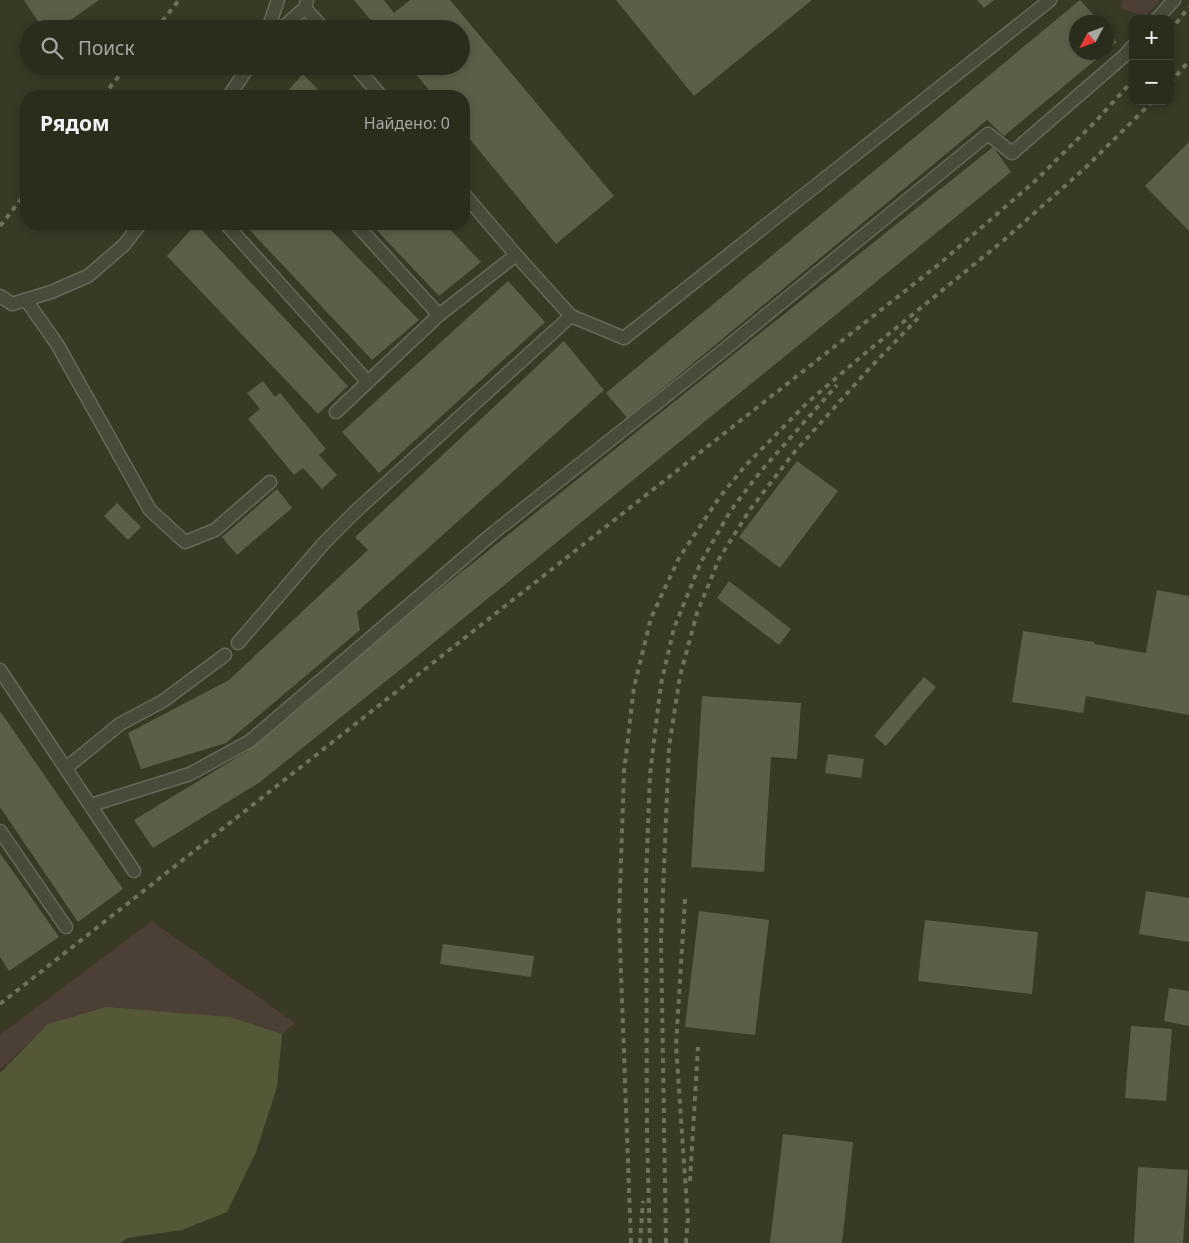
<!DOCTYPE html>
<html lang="ru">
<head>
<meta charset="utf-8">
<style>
	:root { --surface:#2a2c1c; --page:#363829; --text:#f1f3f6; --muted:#a5a7a3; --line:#46483b }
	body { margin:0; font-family:"Noto Sans",sans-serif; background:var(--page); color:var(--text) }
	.controls { position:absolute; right:15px; top:15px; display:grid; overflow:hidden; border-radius:10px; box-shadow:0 2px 8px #0003 }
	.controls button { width:45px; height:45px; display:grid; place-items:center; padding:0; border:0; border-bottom:1px solid var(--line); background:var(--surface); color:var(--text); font:25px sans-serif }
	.compass { position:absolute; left:1069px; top:15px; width:45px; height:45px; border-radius:50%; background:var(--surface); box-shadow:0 2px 8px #0003; rotate:229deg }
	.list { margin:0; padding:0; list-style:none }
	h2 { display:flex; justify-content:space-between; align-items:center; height:65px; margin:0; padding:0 20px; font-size:21px }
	h2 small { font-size:16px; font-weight:400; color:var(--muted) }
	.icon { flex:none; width:28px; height:28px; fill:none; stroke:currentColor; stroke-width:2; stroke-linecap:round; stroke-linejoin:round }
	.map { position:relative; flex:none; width:1189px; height:1243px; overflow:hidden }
	.search { position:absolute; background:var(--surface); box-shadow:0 2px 8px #0003; left:20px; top:20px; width:450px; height:55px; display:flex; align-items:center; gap:12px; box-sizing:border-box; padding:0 18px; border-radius:28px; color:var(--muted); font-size:19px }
	.panel { position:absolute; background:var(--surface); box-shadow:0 2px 8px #0003; left:20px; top:90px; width:450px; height:140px; border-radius:20px }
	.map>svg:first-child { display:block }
	.green { fill:#4b3f36 }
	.water { fill:#555837 }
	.building { fill:#5c5e48 }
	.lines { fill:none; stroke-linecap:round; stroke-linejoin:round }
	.service-casing { stroke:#666858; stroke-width:15 }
	.service { stroke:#484a3a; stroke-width:12 }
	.rail { stroke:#6e715c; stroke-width:4; stroke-dasharray:5 5; stroke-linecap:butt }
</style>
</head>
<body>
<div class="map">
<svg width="1189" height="1243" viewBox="0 0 1189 1243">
	<rect width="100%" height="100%" fill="#383a26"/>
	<g class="green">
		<path d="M1122,0H1160L1145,17L1121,8Z"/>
		<path d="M152,921L295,1023L282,1034L201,1015L139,1010L91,1011L45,1028L0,1070V1035Z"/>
	</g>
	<path class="water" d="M106,1007L230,1017L282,1034L277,1087L256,1152L227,1212L182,1230L127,1238L121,1243H0V1073L48,1024Z"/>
	<g class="building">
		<path d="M24,0H99L58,29H43Z"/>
		<path d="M354,0H384L394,13L410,0H450L614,196L556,244L464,132V96H434L409,66H461V29H378Z"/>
		<path d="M616,0H812L694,96Z"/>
		<path d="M977,0H994L984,8Z"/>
		<path d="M1080,0L1100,22H1076V52H1105L1004,136L987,120L627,418L606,393Z"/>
		<path d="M1106,30L1117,42L1106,51Z"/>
		<path d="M303,74L324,96H283Z"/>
		<path d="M1189,142V231L1145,186Z"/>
		<path d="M993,147L1011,172L416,657L260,782L153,848L134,820L246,752L389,630Z"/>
		<path d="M196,224L348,386L318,414L167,256Z"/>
		<path d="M244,224H325L419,320L372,360Z"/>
		<path d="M371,224H445L481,262L439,296Z"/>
		<path d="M508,281L545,322L379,473L342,432Z"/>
		<path d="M564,341L604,390L357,612L360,630L226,743L141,769L128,733L229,680L368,550L355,537Z"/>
		<path d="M263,381L275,397L280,393L326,449L319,455L337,475L322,489L303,468L294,475L248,419L260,409L247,393Z"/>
		<path d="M797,461L838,491L780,568L739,537Z"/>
		<path d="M277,489L292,508L237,555L222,537Z"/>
		<path d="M117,503L141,527L128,540L104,516Z"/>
		<path d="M729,581L791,629L779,645L717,598Z"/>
		<path d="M1157,590L1189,596V715L1086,696L1083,713L1012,702L1023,631L1094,642V644L1146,653Z"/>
		<path d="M924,677L936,687L886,746L874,736Z"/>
		<path d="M702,696L801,703L797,759L771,757L764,872L691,867Z"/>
		<path d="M0,711L123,889L78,922L0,807Z"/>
		<path d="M828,754L864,759L861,778L825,773Z"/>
		<path d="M0,853L59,937L9,971L0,957Z"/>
		<path d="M1146,891L1189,898V942L1139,934Z"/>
		<path d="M699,911L769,920L755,1035L685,1027Z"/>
		<path d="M925,920L1038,932L1032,994L918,981Z"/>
		<path d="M443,944L534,956L531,977L440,964Z"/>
		<path d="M1169,988L1189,991V1026L1164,1021Z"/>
		<path d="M1131,1026L1172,1029L1166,1101L1125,1098Z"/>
		<path d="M783,1134L853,1142L842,1243H770Z"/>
		<path d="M1138,1167L1188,1170L1183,1243H1134Z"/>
	</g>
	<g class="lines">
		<g class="service-casing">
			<g id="service">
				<path d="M305,8L324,29"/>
				<path d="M1157,19L1174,0"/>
				<path d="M268,29L278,0"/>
				<path d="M281,29L305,8L307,0"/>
				<path d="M355,66L381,96"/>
				<path d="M229,96L249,66"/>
				<path d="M464,194L516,255L571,316"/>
				<path d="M226,224L367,381"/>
				<path d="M356,224L439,315"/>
				<path d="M0,296L12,304L51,292L88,276L124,245L140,224"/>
				<path d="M26,300L57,344L150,510L185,542L215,530L270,482"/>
				<path d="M336,412L439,315L516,255"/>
				<path d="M238,643L324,543L357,510L571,316L624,338L1050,0"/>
				<path d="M0,670L134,871"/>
				<path d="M66,768L120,724L163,701L225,655"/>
				<path d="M91,805L190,774L250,741L492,534L715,357L988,134L1012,153L1124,56L1133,46"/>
				<path d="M0,831L66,927"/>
			</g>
		</g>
		<use href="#service" class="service"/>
		<g class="rail">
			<path d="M156,29L179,0"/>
			<path d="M1170,31L1189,7"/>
			<path d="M1170,83L1189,61"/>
			<path d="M103,96L127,66"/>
			<path d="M0,226L26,193"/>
			<path d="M685,899L676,1045L688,1221"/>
			<path d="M0,1004L938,265L1034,182L1096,121L1133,80"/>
			<path d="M690,1181L698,1047"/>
			<path d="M631,1243L619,919L624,772L634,687L651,618L679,558L719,498L745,466L807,403L863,355L1004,240L1084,169L1153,101"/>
			<path d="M640,1243L643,1201"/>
			<path d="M650,1243L647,1136L646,880L650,774L661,684L674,628L700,564L731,510L761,471L837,385"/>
			<path d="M666,1243L661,940L669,747L680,676L697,613L719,559L749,511L792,455L867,371L920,316"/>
			<path d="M686,1243L688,1216"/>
		</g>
	</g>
</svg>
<div class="controls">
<button>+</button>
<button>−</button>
</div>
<svg class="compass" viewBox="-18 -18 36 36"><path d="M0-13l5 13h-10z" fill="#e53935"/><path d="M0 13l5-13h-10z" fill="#a5a7a3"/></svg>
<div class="search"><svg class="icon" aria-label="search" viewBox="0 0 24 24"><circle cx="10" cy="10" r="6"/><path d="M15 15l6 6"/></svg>Поиск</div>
<section class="panel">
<h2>Рядом<small>Найдено: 0</small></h2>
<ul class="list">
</ul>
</section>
</div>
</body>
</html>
